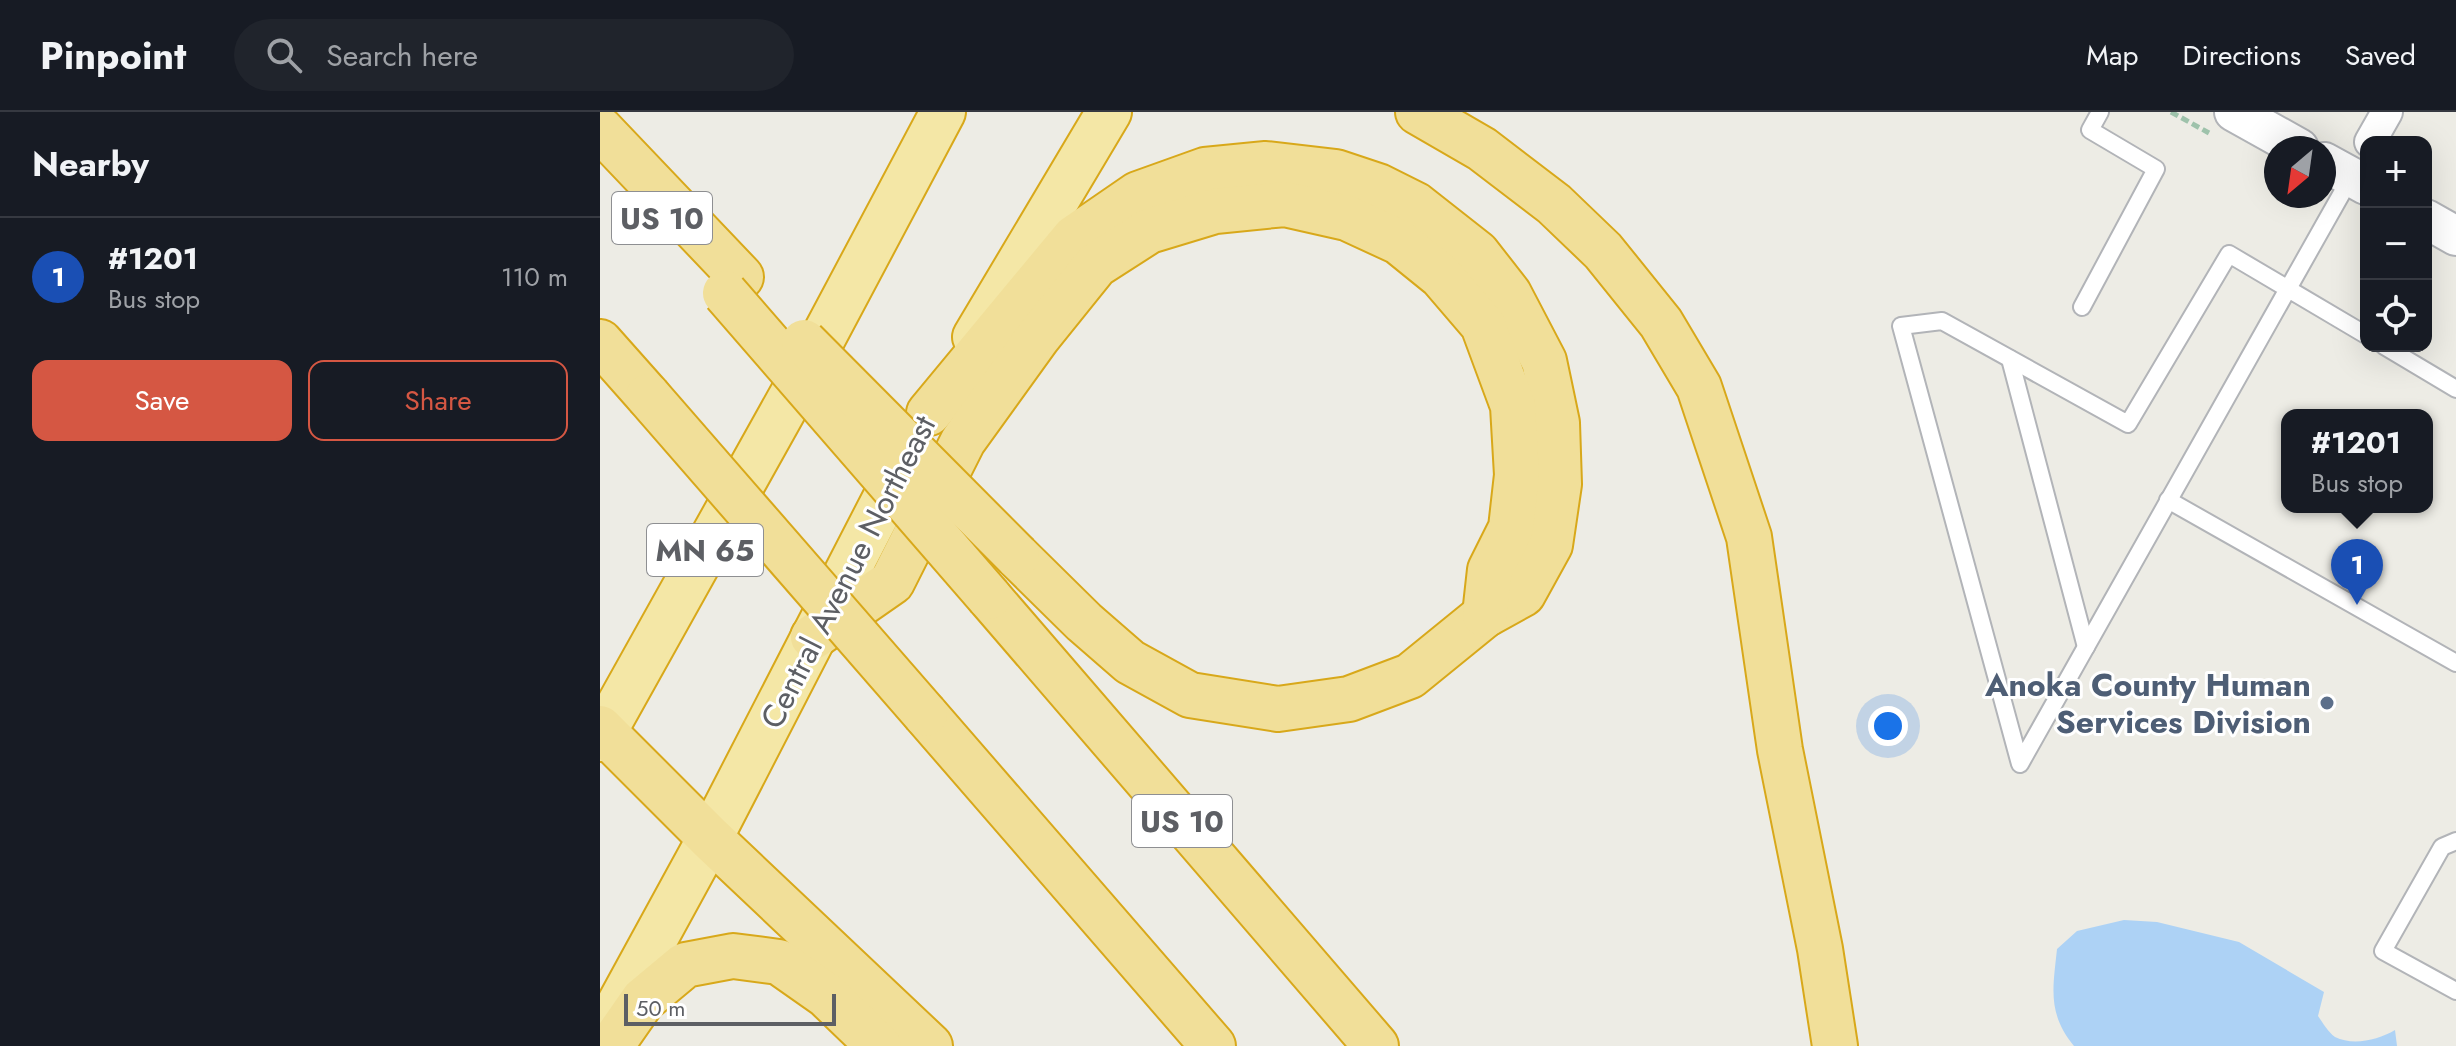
<!DOCTYPE html>
<html lang="en">
<head>
<meta charset="utf-8">
<style>
	:root { --surface:#171b24; --page:#20242c; --text:#f1f3f6; --muted:#9ea1a6; --line:#363941; --accent:#d55743 }
	body { margin:0; font-family:Jost,sans-serif; background:var(--page); color:var(--text) }
	.controls { position:absolute; right:24px; top:24px; display:grid; overflow:hidden; border-radius:16px; box-shadow:0 8px 32px #0002 }
	.controls button { width:72px; height:72px; display:grid; place-items:center; padding:0; border:0; border-bottom:2px solid var(--line); background:var(--surface); color:var(--text); font:40px sans-serif }
	.compass { position:absolute; left:1664px; top:24px; width:72px; height:72px; border-radius:50%; background:var(--surface); box-shadow:0 8px 32px #0002; rotate:209deg }
	.scale { position:absolute; left:24px; bottom:20px; width:212px; box-sizing:border-box; padding-left:8px; border:4px solid #5d5f64; border-top:0; font-size:22px; line-height:28px; white-space:nowrap; color:#5d5f64; -webkit-text-stroke:6px #fff; paint-order:stroke }
	.you { position:absolute; left:1288px; top:614px; width:28px; height:28px; margin:-20px; border:6px solid #fff; border-radius:50%; background:#1a73e8; box-shadow:0 0 0 12px #1a73e833 }
	.badge { display:grid; place-items:center; width:52px; height:52px; border-radius:50%; background:var(--accent); color:#fff; font-size:26px; font-weight:700 }
	.pin { position:absolute; translate:-50% -66px; filter:drop-shadow(0 2px 4px #0008) }
	.pin::after { content:''; position:absolute; top:42px; width:28px; height:24px; background:inherit; clip-path:polygon(0 0,100% 0,50% 100%) }
	.popup { position:absolute; left:1681px; top:297px; width:152px; height:104px; box-sizing:border-box; display:grid; place-content:center; border-radius:16px; background:var(--surface); filter:drop-shadow(0 2px 6px #0005); font-size:26px; white-space:nowrap; color:var(--muted) }
	.popup b { font-size:30px; color:var(--text) }
	.popup::after { content:''; position:absolute; left:50%; top:100%; margin-left:-16px; border:16px solid transparent; border-top-color:var(--surface) }
	.list { margin:0; padding:0; list-style:none }
	h2 { display:flex; justify-content:space-between; align-items:center; height:104px; margin:0; padding:0 32px; font-size:34px }
	h2 small { font-size:26px; font-weight:400; color:var(--muted) }
	.list li { display:grid; grid-template-columns:52px 1fr auto; gap:24px; align-items:center; box-sizing:border-box; height:120px; padding:0 32px; border-top:2px solid var(--line) }
	.list b { display:block; font-size:30px; white-space:nowrap }
	.list p { margin:0; font-size:26px; white-space:nowrap; color:var(--muted) }
	.list em { font-size:26px; font-style:normal; color:var(--muted) }
	.actions { display:flex; gap:16px; padding:24px 32px }
	.actions a { flex:1; padding:18px 0; border:2px solid var(--accent); border-radius:16px; text-align:center; font-size:28px; color:var(--accent) }
	.actions .main { background:var(--accent); color:#fff }
	.icon { flex:none; width:44px; height:44px; fill:none; stroke:currentColor; stroke-width:2; stroke-linecap:round; stroke-linejoin:round }
	.map { position:relative; flex:none; width:1856px; height:934px; overflow:hidden }
	header { display:flex; align-items:center; gap:48px; box-sizing:border-box; height:112px; padding:0 40px; background:var(--surface); border-bottom:2px solid var(--line) }
	header strong { font-size:38px }
	nav { display:flex; gap:44px; margin-inline-start:auto; font-size:28px }
	.search { width:560px; height:72px; background:var(--page); display:flex; align-items:center; gap:20px; box-sizing:border-box; padding:0 28px; border-radius:44px; color:var(--muted); font-size:30px }
	main { display:flex }
	aside { flex:1; background:var(--surface) }
	.map>svg:first-child { display:block }
	.water { fill:#add2f5 }
	.lines { fill:none; stroke-linecap:round; stroke-linejoin:round }
	.service-casing { stroke:#b2b4b8; stroke-width:20 }
	.minor-casing { stroke:#b2b4b8; stroke-width:34 }
	.tertiary-casing { stroke:#b2b4b8; stroke-width:42 }
	.trunk-casing { stroke:#d8a81a; stroke-width:48 }
	.motorway-casing { stroke:#d8a81a; stroke-width:48 }
	.path { stroke:#9ec2ab; stroke-width:5; stroke-dasharray:8 4; stroke-linecap:butt }
	.service { stroke:#fff; stroke-width:16 }
	.minor { stroke:#fff; stroke-width:30 }
	.tertiary { stroke:#fff; stroke-width:38 }
	.trunk { stroke:#f4e7a6; stroke-width:44 }
	.motorway { stroke:#f1df99; stroke-width:44 }
	.motorway-bridge-casing { stroke:#d8a81a; stroke-width:48; stroke-linecap:butt }
	.motorway-bridge { stroke:#f1df99; stroke-width:44 }
	.service-dot { fill:#5c6f8a; stroke:#fff; stroke-width:3 }
	.labels { text-anchor:middle; dominant-baseline:central; stroke-width:6; stroke-linejoin:round; paint-order:stroke }
	.shield { fill:#fff; stroke:#8e8f92; stroke-width:2 }
	.shield-label { font-size:30px; font-weight:bold; fill:#5d5f64 }
	.street-label { font-size:32px; fill:#5d5f64; stroke:#fff }
	.service-label { font-size:32px; font-weight:bold; fill:#4e5e75; stroke:#fff; text-anchor:end }
</style>
</head>
<body>
<header>
<strong>Pinpoint</strong>
<div class="search"><svg class="icon" aria-label="search" viewBox="0 0 24 24"><circle cx="10" cy="10" r="6"/><path d="M15 15l6 6"/></svg>Search here</div>
<nav><a>Map</a><a>Directions</a><a>Saved</a></nav>
</header>
<main>
<aside>
<h2>Nearby<small></small></h2>
<ul class="list">
<li><span class="badge" style="background:#1a4fb4">1</span><div><b>#1201</b><p>Bus stop</p></div><em>110 m</em></li>
</ul>
<div class="actions"><a class="main">Save</a><a>Share</a></div>
</aside>
<div class="map">
<svg width="1856" height="934" viewBox="0 0 1856 934">
	<rect width="100%" height="100%" fill="#edece5"/>
	<path class="water" d="M1524,808L1557,810L1639,830L1724,880L1718,904C1723,911 1728,920 1735,925C1753,934 1778,928 1795,918L1797,934H1474C1447,901 1453,876 1457,837L1477,819Z"/>
	<g class="lines">
		<g class="service-casing">
			<g id="service">
				<path d="M1751,65L1420,652L1301,214L1342,209L1528,312L1629,142L1766,223"/>
				<path d="M1482,195L1556,57L1490,18L1500,0"/>
				<path d="M1784,234L1856,277"/>
				<path d="M1410,247L1486,535"/>
				<path d="M1568,388L1856,551"/>
				<path d="M1856,729L1842,735L1783,839L1856,879"/>
			</g>
		</g>
		<g class="minor-casing">
			<path id="minor" d="M1770,30L1787,0"/>
		</g>
		<g class="tertiary-casing">
			<g id="tertiary">
				<path d="M1634,0L1699,36"/>
				<path d="M1724,50L1766,73"/>
				<path d="M1826,107L1856,124"/>
			</g>
		</g>
		<g class="trunk-casing">
			<g id="trunk">
				<path d="M375,225L509,0"/>
				<path d="M0,627L207,256L343,0"/>
				<path d="M4,920L110,726L309,340"/>
			</g>
		</g>
		<g class="motorway-casing">
			<g id="motorway">
				<path d="M818,0L882,37L954,92L1003,139L1061,211L1099,275L1149,425L1180,638L1220,837L1235,934"/>
				<path d="M0,17L141,165"/>
				<path d="M0,230L48,284"/>
				<path d="M329,301L474,126L538,82L605,58L666,52L736,60L778,74L816,93L877,141L909,182L944,249L957,311L959,372L950,433L923,482L885,503L810,564L749,587L678,597L590,583L530,550L484,510L417,444"/>
				<path d="M389,485L776,934"/>
				<path d="M213,525L292,470L363,329L438,225L496,153L549,119L615,99L685,92L747,106L799,130L841,164L883,213L913,294L917,363L911,416L890,458L885,503"/>
				<path d="M325,602L613,934"/>
				<path d="M0,616L110,726L330,934"/>
				<path d="M11,934L43,888L85,853L133,844L179,850L226,883L279,934"/>
			</g>
		</g>
		<path class="path" d="M1571,0L1609,21"/>
		<use href="#service" class="service"/>
		<use href="#minor" class="minor"/>
		<use href="#tertiary" class="tertiary"/>
		<use href="#trunk" class="trunk"/>
		<use href="#motorway" class="motorway"/>
		<g class="motorway-bridge-casing">
			<g id="motorway-bridge">
				<path d="M125,181L389,485"/>
				<path d="M204,230L417,444"/>
				<path d="M48,284L325,602"/>
			</g>
		</g>
		<use href="#motorway-bridge" class="motorway-bridge"/>
	</g>
	<circle class="service-dot" cx="1727" cy="591" r="8"/>
	<g class="labels">
		<g class="shield">
			<rect x="12" y="80" width="100" height="52" rx="6"/>
			<rect x="47" y="412" width="116" height="52" rx="6"/>
			<rect x="532" y="683" width="100" height="52" rx="6"/>
		</g>
		<g class="shield-label">
			<text x="62" y="106">US 10</text>
			<text x="105" y="438">MN 65</text>
			<text x="582" y="709">US 10</text>
		</g>
		<g class="street-label">
			<text transform="translate(248 460) rotate(-63)">Central Avenue Northeast</text>
		</g>
		<g class="service-label">
			<text x="1711" y="573">Anoka County Human<tspan x="1711" dy="37">Services Division</tspan></text>
		</g>
	</g>
</svg>
<div class="controls">
<button>+</button>
<button>−</button>
<button><svg class="icon" aria-label="locate" viewBox="0 0 24 24"><circle cx="12" cy="12" r="6"/><path d="M12 2v4M12 18v4M2 12h4M18 12h4"/></svg></button>
</div>
<svg class="compass" viewBox="-18 -18 36 36"><path d="M0-13l5 13h-10z" fill="#e53935"/><path d="M0 13l5-13h-10z" fill="#9ea1a6"/></svg>
<div class="scale">50 m</div>
<div class="you"></div>
<div class="pin badge" style="left:1757px;top:493px;background:#1a4fb4">1</div>
<div class="popup"><b>#1201</b>Bus stop</div>
</div>
</main>
</body>
</html>
